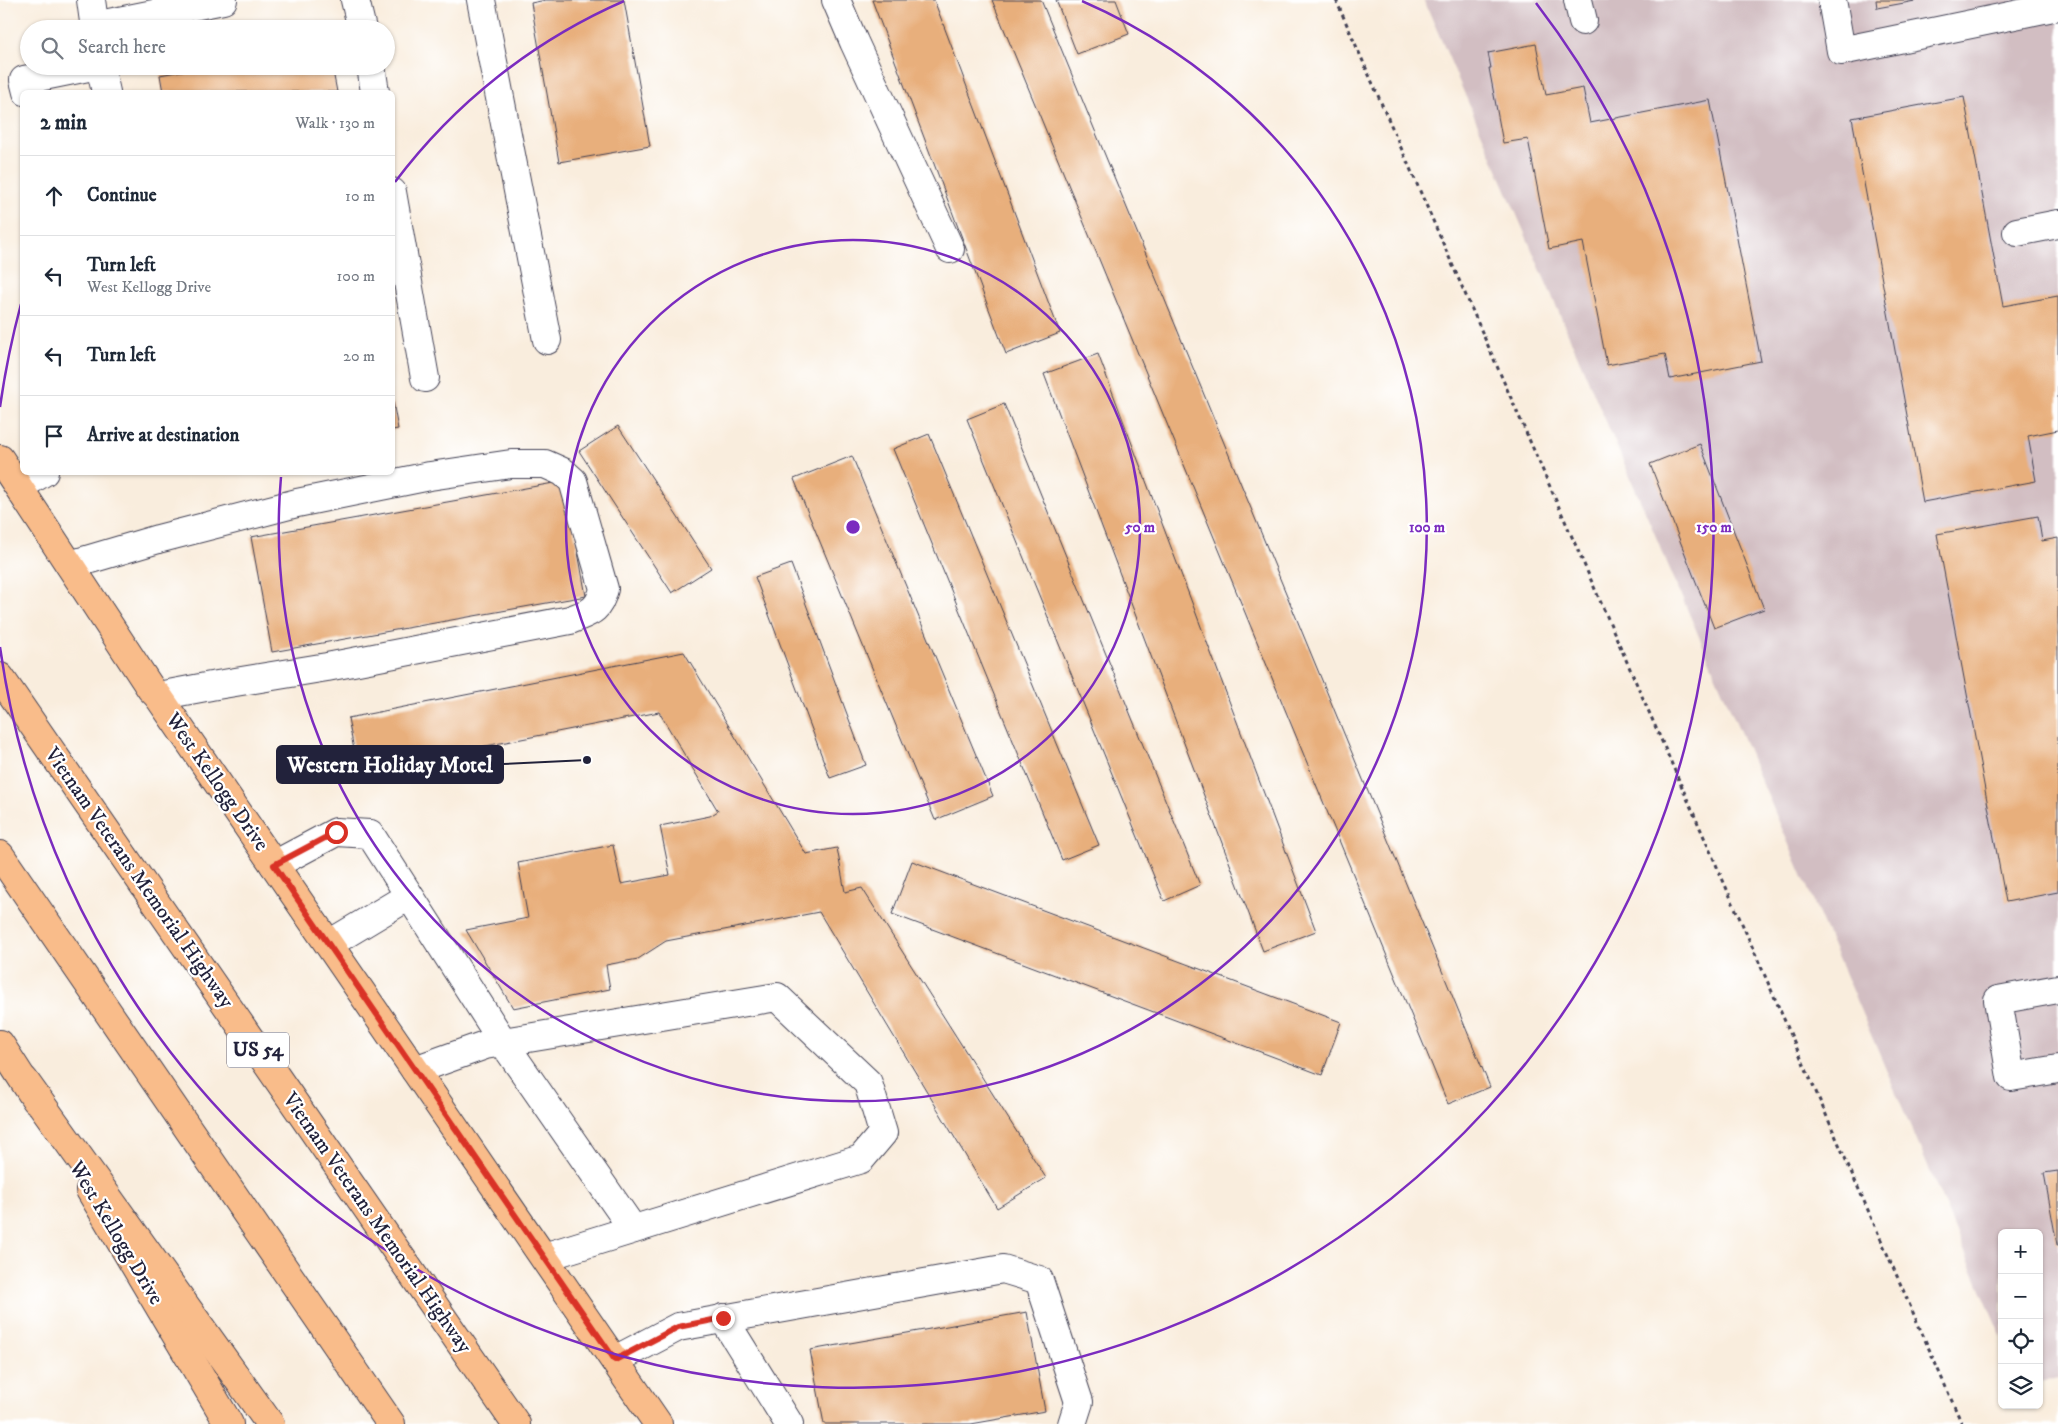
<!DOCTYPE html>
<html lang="en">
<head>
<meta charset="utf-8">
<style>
	:root { --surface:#fff; --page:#f6f6f7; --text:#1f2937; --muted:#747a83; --line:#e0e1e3 }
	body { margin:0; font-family:"IM FELL DW Pica",serif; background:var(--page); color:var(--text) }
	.controls { position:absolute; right:15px; bottom:15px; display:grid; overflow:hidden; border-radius:8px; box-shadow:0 1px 4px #0004 }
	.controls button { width:45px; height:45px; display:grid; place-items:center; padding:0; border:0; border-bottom:1px solid var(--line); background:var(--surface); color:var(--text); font:25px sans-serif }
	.stop { position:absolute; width:15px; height:15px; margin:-11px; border:4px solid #d93025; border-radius:50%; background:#fff }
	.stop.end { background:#d93025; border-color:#fff; box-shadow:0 1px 5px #0008 }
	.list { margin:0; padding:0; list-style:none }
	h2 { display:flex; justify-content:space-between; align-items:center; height:65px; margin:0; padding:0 20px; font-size:21px }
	h2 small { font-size:16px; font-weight:400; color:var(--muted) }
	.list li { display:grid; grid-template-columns:32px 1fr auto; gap:15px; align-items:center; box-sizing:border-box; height:80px; padding:0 20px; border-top:1px solid var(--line) }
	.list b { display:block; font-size:19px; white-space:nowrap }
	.list p { margin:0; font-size:16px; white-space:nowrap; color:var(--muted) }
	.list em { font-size:16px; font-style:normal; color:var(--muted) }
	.icon { flex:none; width:28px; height:28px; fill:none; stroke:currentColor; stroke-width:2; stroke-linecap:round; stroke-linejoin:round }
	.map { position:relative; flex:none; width:2058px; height:1424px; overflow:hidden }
	.search { position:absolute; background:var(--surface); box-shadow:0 1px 4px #0004; left:20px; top:20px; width:375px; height:55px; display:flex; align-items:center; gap:12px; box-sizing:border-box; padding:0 18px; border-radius:28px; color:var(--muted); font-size:19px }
	.panel { position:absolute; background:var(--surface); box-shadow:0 1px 4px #0004; left:20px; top:90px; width:375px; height:385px; border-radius:8px }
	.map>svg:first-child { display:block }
	.industrial { fill:#d2bec2 }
	.building { fill:#e8af7c }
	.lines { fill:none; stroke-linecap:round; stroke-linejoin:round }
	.minor-casing { stroke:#424053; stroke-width:30 }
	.major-casing { stroke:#424053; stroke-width:30 }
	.highway-casing { stroke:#424053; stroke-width:30 }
	.path { stroke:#424053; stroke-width:3; stroke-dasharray:4 4; stroke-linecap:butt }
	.minor { stroke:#fff; stroke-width:28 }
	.major { stroke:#f9bc8a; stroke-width:28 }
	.highway { stroke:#f9bc8a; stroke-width:28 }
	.route { stroke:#d93025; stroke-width:6 }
	.ring { fill:none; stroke:#7b2cbf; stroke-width:2.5 }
	.labels { text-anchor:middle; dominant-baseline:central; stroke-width:4.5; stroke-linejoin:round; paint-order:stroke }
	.shield { fill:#fff; stroke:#646476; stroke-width:1 }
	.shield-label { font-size:20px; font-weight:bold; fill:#22223b }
	.street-label { font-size:21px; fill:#22223b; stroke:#fff }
	.centre { fill:#7b2cbf; stroke:#fff; stroke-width:2.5 }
	.ring-label { font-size:15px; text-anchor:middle; font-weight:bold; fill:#7b2cbf; stroke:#fff; stroke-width:4.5; stroke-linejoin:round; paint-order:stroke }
	.leader { fill:none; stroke:#22223b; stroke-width:2 }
	.callout-dot { fill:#22223b; stroke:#fff; stroke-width:2 }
	.callout { fill:#22223b; stroke:#22223b; stroke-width:2 }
	.callout-label { font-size:22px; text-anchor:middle; font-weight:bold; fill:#fff }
</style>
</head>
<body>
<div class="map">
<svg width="2058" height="1424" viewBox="0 0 2058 1424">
	<rect width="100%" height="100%" fill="#fff"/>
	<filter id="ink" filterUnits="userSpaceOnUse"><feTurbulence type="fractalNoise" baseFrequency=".02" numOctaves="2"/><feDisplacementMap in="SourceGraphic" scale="10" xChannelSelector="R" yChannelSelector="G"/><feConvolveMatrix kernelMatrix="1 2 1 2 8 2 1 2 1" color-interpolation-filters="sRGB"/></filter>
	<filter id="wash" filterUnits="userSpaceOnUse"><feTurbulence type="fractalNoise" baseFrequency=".0096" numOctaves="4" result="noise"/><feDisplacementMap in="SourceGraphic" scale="20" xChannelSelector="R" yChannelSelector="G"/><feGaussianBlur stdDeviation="1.12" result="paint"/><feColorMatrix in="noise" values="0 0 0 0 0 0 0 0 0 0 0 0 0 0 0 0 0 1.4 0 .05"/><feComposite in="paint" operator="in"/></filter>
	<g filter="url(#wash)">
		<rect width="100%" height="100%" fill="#f9eddd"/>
		<path class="industrial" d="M1424,0H2058V1378L2039,1382V1233H2002V1338Z"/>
		<g id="blocks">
			<g class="building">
				<path d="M546,0H624L650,146L559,162L531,3Z"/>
				<path d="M872,0H934L1060,333L1006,354Z"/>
				<path d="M992,0H1041L1490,1087L1448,1104Z"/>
				<path d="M1056,0H1116L1129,34L1077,54Z"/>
				<path d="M1876,0H1915V1L1877,8Z"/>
				<path d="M1536,44L1546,95L1583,88L1590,123L1710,100L1761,361L1670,379L1665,354L1607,365L1583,242L1549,249L1528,139L1503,143L1489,68H1491L1488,53Z"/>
				<path d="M208,66H332L337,92H163L160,75Z"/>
				<path d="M1964,97L2003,306L2058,296V430L2028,436L2036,481L1923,502L1852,118Z"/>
				<path d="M1098,354L1316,931L1263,951L1044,374Z"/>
				<path d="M393,402L398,429L392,430V403Z"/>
				<path d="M1004,404L1200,885L1164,901L967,419Z"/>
				<path d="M618,426L711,568L672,593L579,451Z"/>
				<path d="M929,434L1099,845L1062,860L893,449Z"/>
				<path d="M1700,444L1764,609L1714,628L1650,464Z"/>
				<path d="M852,456L993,796L935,820L794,479Z"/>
				<path d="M565,481L586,596L272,652L251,537Z"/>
				<path d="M2038,516L2042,541L2058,538V892L2006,902L1937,534Z"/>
				<path d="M791,564L866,765L830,778L755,577Z"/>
				<path d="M684,652L806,854L837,848L845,892L862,888L1046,1178L997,1208L819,912L666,941L638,959L606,965L610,989L513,1008L466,930L528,918L518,863L613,845L621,884L670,875L660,826L710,816L718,811L659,712L358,771L348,718Z"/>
				<path d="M912,861L1341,1022L1322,1075L892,914Z"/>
				<path d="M2058,1171V1245H2057L2044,1173Z"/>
				<path d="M1027,1312L1045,1411L971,1424H824L810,1350Z"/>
			</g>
		</g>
	</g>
	<g filter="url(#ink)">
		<use href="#blocks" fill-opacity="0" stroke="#424053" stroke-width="1"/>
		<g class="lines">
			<g class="minor-casing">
				<g id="minor">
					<path d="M91,0L95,29"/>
					<path d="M355,0L362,29"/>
					<path d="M481,0L547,340"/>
					<path d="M836,0L854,42L950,249"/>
					<path d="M1578,0L1583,21"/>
					<path d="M1832,0L1841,51L2058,6"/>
					<path d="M94,26L223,0"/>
					<path d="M100,66L106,92"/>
					<path d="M371,66L375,92"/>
					<path d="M27,92L24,80L93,66"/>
					<path d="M392,192L425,378"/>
					<path d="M2017,232L2058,224"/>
					<path d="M19,487L44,472"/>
					<path d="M70,565L158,539L297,503L430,476L511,464H545L563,472L573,481L604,589C598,612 590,612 570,620L327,667L211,686L158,696"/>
					<path d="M274,865L336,832L370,834L503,1042L633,1229"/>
					<path d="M329,944L409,896"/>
					<path d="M2058,989L1998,1000L2011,1077L2058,1069"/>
					<path d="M415,1070L485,1045L777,997L868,1083L883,1133L861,1159L544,1257"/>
					<path d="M723,1318L789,1424"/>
					<path d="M615,1360L678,1327L1003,1269L1039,1280L1079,1402L1072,1424"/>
				</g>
			</g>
			<g class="major-casing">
				<g id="major">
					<path d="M0,459L151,689L158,696L658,1424"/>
					<path d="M0,1044L36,1100"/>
					<path d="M90,1190L229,1424"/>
				</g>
			</g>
			<g class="highway-casing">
				<g id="highway">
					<path d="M0,677L516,1424"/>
					<path d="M0,855L391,1424"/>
					<path d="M24,1080L270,1424"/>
				</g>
			</g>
			<path class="path" d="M1336,0L1962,1424"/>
			<use href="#minor" class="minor"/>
			<use href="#major" class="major"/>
			<use href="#highway" class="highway"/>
		</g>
	</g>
	<g class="lines" filter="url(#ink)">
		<path class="route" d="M336,832L274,865L615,1360L678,1327L723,1318"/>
	</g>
	<g class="ring">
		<circle cx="853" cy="527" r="287"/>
		<path d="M395 182A574 574 0 0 1 624 1M1082 1A574 574 0 1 1 281 477"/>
		<path d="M0 407A861 861 0 0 1 21 304M1536 3A861 861 0 1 1 0 647"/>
	</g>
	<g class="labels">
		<rect class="shield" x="227" y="1032.5" width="62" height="35" rx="4"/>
		<g class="shield-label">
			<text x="258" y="1050">US 54</text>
		</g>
		<g class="street-label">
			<text transform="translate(217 782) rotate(55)">West Kellogg Drive</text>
			<text transform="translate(139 878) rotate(55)">Vietnam Veterans Memorial Highway</text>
			<text transform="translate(377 1223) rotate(55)">Vietnam Veterans Memorial Highway</text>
			<text transform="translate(116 1233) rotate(59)">West Kellogg Drive</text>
		</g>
	</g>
	<circle cx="853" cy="527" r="8" class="centre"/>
	<g class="ring-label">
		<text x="1140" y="532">50 m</text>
		<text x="1427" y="532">100 m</text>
		<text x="1714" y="532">150 m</text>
	</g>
	<path class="leader" d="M587 760L503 764"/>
	<circle class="callout-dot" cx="587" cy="760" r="5"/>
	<rect class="callout" x="277" y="746" width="226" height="37" rx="5"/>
	<g class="callout-label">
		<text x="390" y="772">Western Holiday Motel</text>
	</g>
</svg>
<div class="controls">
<button>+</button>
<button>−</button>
<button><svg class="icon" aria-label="locate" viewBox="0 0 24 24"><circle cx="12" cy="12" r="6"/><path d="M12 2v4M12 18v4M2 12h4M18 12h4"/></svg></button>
<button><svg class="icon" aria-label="layers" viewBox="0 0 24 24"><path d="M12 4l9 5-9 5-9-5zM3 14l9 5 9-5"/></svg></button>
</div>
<div class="stop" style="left:336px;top:832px"></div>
<div class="stop end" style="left:723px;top:1318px"></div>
<div class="search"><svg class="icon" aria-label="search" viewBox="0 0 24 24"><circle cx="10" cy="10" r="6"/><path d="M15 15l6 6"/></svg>Search here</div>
<section class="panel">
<h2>2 min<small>Walk · 130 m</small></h2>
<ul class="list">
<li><svg class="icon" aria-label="ahead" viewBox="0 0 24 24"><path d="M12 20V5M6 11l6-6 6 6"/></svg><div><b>Continue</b></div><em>10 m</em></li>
<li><svg class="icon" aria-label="left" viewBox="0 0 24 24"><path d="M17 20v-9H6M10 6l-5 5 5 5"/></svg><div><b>Turn left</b><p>West Kellogg Drive</p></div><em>100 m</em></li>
<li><svg class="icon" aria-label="left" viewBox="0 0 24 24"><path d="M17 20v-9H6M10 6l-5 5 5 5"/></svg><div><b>Turn left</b></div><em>20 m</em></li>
<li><svg class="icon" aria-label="arrive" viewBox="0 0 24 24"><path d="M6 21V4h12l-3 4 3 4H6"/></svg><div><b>Arrive at destination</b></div></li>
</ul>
</section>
</div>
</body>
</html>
